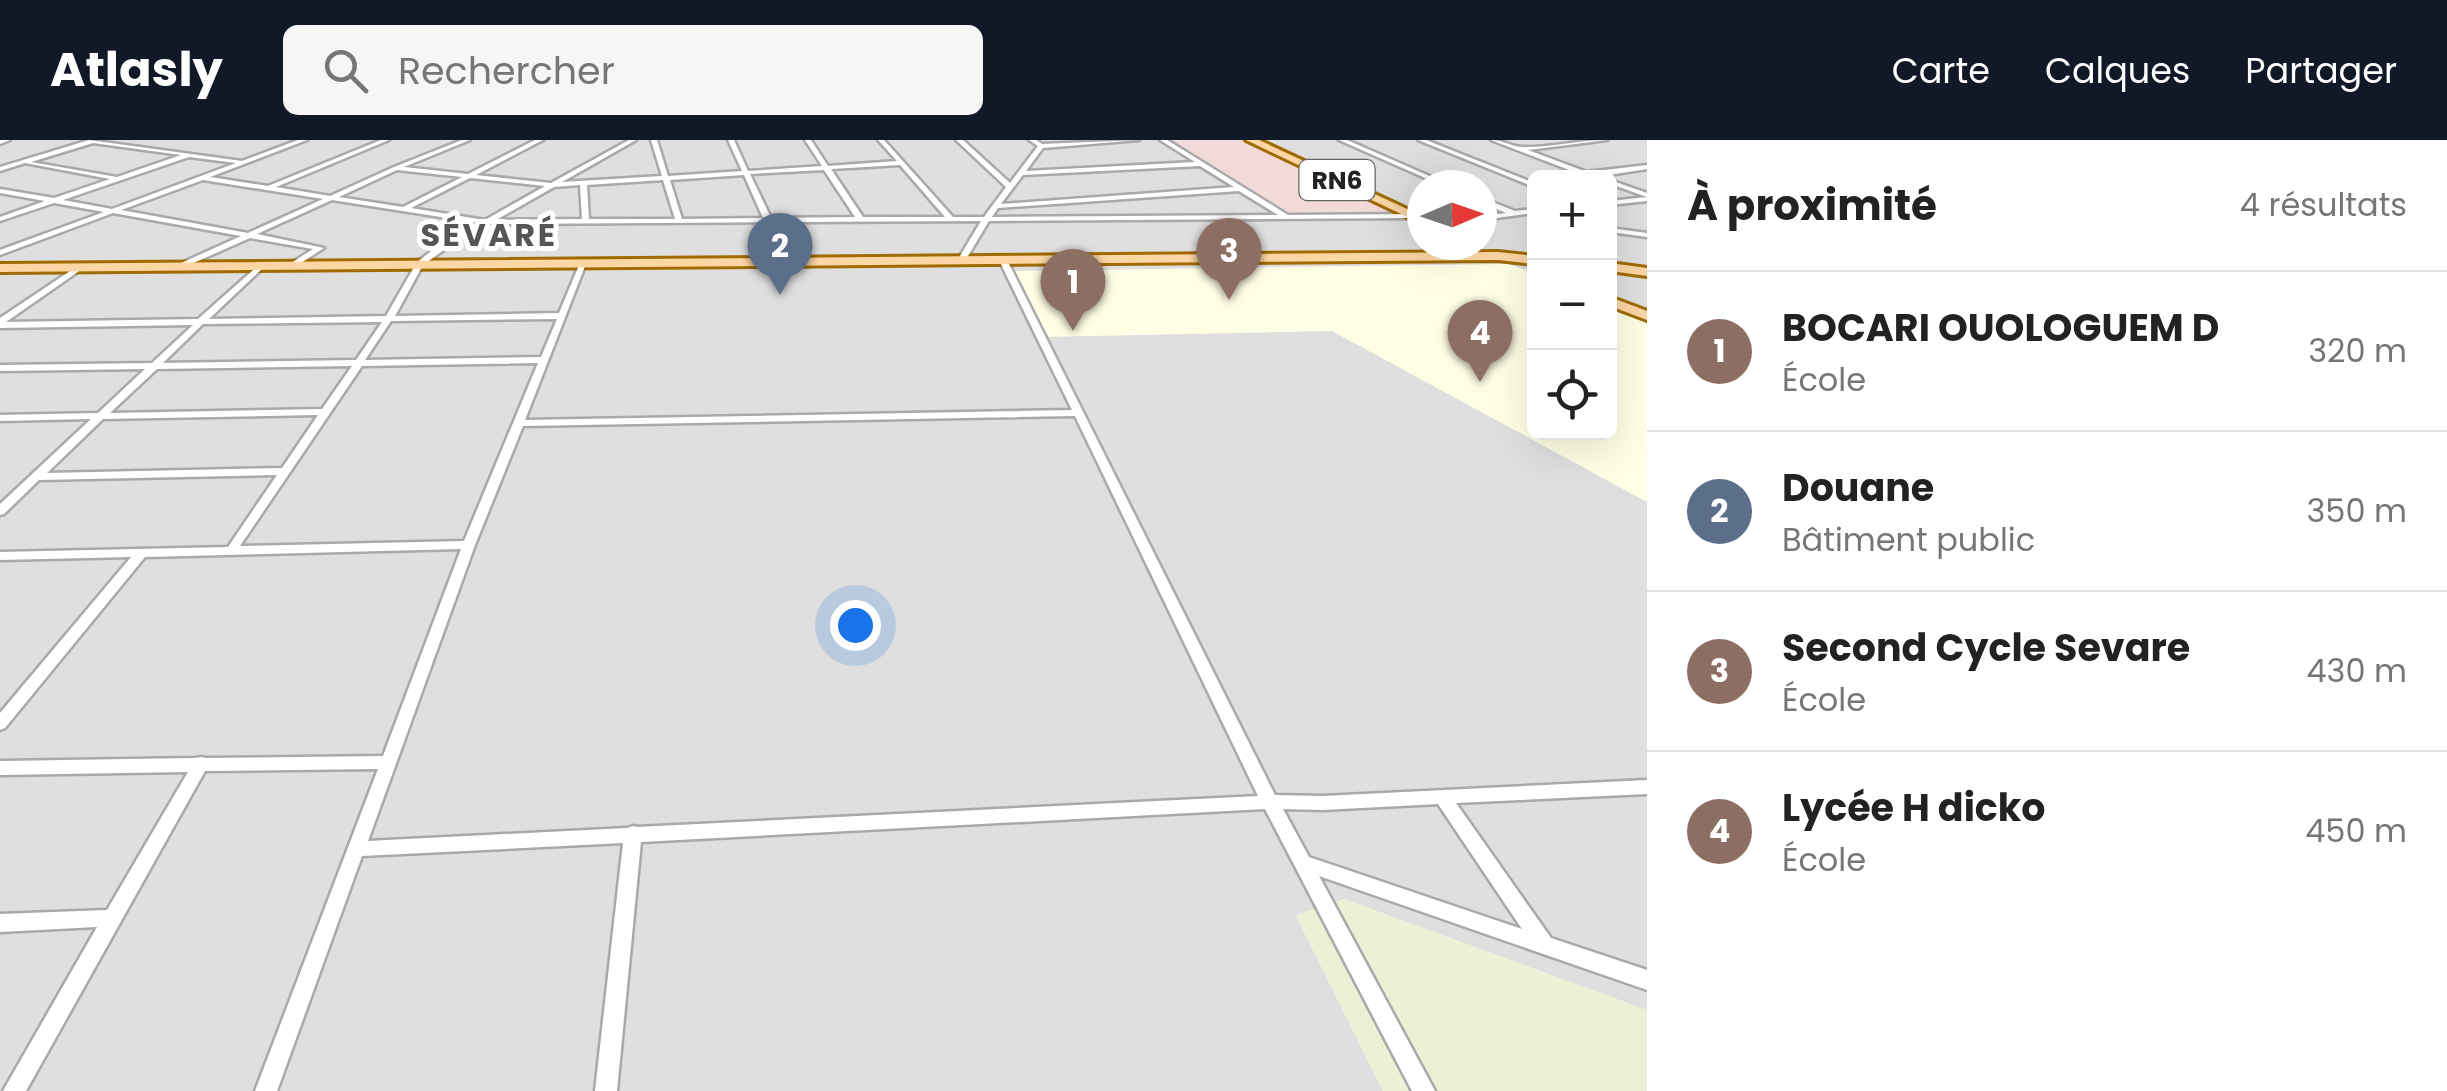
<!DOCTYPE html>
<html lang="fr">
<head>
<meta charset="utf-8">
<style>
	:root { --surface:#fff; --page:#f6f6f6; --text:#222; --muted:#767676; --line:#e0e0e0; --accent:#111827 }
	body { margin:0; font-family:Poppins,sans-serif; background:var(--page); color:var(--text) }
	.controls { position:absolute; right:30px; top:30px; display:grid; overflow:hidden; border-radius:15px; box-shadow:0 10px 40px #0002 }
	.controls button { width:90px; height:90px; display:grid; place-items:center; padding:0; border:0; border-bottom:2px solid var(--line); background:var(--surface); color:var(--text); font:50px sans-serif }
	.compass { position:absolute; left:1407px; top:30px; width:90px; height:90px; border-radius:50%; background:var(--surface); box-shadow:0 10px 40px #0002; rotate:88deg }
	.you { position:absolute; left:855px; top:485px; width:35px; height:35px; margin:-25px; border:8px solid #fff; border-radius:50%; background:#1a73e8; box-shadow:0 0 0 15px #1a73e833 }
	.badge { display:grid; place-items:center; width:65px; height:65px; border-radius:50%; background:var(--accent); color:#fff; font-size:32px; font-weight:700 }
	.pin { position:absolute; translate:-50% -82px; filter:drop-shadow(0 2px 5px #0008) }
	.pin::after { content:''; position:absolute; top:52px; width:35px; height:30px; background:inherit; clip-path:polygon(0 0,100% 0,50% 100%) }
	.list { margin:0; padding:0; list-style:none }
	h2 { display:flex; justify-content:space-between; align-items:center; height:130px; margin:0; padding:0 40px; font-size:42px }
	h2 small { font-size:32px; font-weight:400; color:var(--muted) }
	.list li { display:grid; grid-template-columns:65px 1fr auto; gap:30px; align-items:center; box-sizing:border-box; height:160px; padding:0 40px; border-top:2px solid var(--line) }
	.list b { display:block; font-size:38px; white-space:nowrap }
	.list p { margin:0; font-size:32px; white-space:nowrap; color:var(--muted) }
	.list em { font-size:32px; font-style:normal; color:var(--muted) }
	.icon { flex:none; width:55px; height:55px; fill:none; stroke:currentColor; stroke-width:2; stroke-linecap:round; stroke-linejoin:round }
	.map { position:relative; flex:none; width:1647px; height:951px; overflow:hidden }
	header { display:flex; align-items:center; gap:60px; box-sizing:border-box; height:140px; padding:0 50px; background:var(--accent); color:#fff }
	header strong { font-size:48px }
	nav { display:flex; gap:55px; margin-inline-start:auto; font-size:35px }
	.search { width:700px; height:90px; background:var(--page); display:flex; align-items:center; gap:25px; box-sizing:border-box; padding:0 35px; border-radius:15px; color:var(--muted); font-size:38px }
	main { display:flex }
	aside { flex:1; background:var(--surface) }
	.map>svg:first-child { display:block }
	.residential { fill:#e0dfdf; fill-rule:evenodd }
	.commercial { fill:#f2dad9 }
	.education { fill:#ffffe5 }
	.farmland { fill:#eef0d5 }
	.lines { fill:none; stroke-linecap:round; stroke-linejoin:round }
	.street-casing { stroke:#a9a9a9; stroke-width:5 }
	.primary-casing { stroke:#a06b00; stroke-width:6 }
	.street { fill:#fff; fill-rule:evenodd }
	.primary { fill:#fcd6a4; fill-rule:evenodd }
	.labels { text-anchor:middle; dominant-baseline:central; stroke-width:10; stroke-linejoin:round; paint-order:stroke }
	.shield { fill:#fff; stroke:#646464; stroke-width:2.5 }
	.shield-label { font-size:25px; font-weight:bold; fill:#222 }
	.far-district-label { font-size:32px; font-weight:bold; letter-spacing:2.5px; fill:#555; stroke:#fff }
</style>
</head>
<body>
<header>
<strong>Atlasly</strong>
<div class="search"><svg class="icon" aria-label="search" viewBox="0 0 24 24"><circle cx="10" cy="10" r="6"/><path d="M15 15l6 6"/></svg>Rechercher</div>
<nav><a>Carte</a><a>Calques</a><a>Partager</a></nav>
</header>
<main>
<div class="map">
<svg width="1647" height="951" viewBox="0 0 1647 951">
	<rect width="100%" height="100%" fill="#f2efe9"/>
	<path class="residential" d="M0,0H1647V870L1344,759L1296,776L1383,951H0ZM1534,38H1610V292H1534ZM1422,45H1482V105H1422Z"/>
	<path class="commercial" d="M1163,0H1244L1400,73L1288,76Z"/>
	<path class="education" d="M1508,124L1534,133V292H1610V164L1647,180V362L1332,191L1042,197L1009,131Z"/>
	<path class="farmland" d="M1344,759L1647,870V951H1383L1296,775Z"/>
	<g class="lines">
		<g class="street-casing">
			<g id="street">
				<path d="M0,0H10L0,4Z"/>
				<path d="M89,0L242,21L298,0H307L210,37L268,46L381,0H389L276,47L330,56L394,27L462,0H470L404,27L468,34L535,0H543L476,35L551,43L629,0H636L562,42L662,36L651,0H657L668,36L742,31L728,0H734L748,31L822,26L805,0H811L828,26L897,21L878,0H884L953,77H984L1006,47L956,0H963L1010,43L1038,6L1029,0H1036L1042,4L1139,0L1043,8L1026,31L1195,22L1160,0H1167L1288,75L1415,74L1416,76L1412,78L989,81L965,121L961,123L957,121L981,81L488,84L448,107L423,125L395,176L559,173L580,123L587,121L525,280L1072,270L999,120L1006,118L1275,655L1323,656L1647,640V654L1456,663L1551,798L1647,830V850L1319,736L1435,951H1412L1265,669L641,702L617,951H595L623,703L362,716L277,951H255L378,629L205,631L26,951H3L97,787L0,792V774L107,770L188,632L0,635V621L195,618L201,617L206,618L383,616L461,409L145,417L5,588L0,590V573L131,417L0,420V412L228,407L277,335L39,340L4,374L0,375V364L91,279L0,281V275L98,273L145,229L0,231V225L152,223L193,185L0,188V178L79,125H82V129L6,182L198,179L261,123L265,125L264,127L209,179L386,176L417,122L442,103L479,83L332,60L257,94L324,108L295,127L288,125L313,109L250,98L182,128H179V124L241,96L113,73L0,115V110L104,72L54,63L0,81V77L45,61L0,53V49L54,58L110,39L25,23L0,31V27ZM93,3L181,15L117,37L31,22ZM189,17L236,23L112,69L63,60ZM900,25L945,77H863L831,29ZM1200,26L1234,47L1001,64L1023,35ZM397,30L462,37L403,67L339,57ZM824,30L855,77L771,78L750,34ZM744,35L763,78L682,79L670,40ZM470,38L545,46L485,80L411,68ZM203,40L323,59L248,93L121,70ZM663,40L675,79H589L587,45ZM580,45L582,79L496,80L554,47ZM1239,51L1278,75L992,77L998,68ZM557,179L541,217L365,220L391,181ZM382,182L356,220L163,223L203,184ZM538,223L464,401L240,406L362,226ZM352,226L322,269L110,273L157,229ZM318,275L282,328L47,333L103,279ZM1075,276L1258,656L637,687L633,686L627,688L368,701L475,405L523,286ZM1438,664L1522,789L1309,717L1283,669L1323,670Z"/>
				<path d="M1339,0H1347L1450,45H1441Z"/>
				<path d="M1418,0H1426L1534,43V47Z"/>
				<path d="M1491,0C1503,0 1512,7 1523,7C1549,8 1579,0 1607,0L1528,10L1587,32L1647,25V29L1590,38Z"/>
				<path d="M1610,40L1647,53V61L1610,65V61L1647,57L1610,44Z"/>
				<path d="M1482,58L1515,71L1534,69V73L1482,80V76L1506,73L1482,63Z"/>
				<path d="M1610,88L1647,93V97L1610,92Z"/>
			</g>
		</g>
		<g class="primary-casing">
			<g id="primary">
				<path d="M1246,0H1259L1422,76V84Z"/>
				<path d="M1498,112L1534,116V124L1498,120L0,132V124Z"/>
				<path d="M1610,123L1647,128V136L1610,131Z"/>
				<path d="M1610,157L1647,171V180L1610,166Z"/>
			</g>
		</g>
		<use href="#street" class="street"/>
		<use href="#primary" class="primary"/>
	</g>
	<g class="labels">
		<rect class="shield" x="1299.5" y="20" width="75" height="40" rx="8"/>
		<g class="shield-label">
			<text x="1337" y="40">RN6</text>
		</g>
		<g class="far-district-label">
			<text x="489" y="94">SÉVARÉ</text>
		</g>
	</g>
</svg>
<div class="controls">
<button>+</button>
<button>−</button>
<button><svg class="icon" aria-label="locate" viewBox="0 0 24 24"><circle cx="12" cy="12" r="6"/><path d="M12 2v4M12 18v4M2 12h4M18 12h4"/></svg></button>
</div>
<svg class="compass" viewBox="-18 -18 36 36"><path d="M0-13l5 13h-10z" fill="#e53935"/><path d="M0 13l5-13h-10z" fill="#767676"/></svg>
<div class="you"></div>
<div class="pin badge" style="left:1073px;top:191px;background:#8d6e63">1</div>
<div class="pin badge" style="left:780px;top:155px;background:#5c6f8a">2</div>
<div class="pin badge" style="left:1229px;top:160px;background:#8d6e63">3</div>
<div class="pin badge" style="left:1480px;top:242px;background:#8d6e63">4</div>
</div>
<aside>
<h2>À proximité<small>4 résultats</small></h2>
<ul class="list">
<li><span class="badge" style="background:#8d6e63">1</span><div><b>BOCARI OUOLOGUEM D</b><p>École</p></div><em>320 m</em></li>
<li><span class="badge" style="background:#5c6f8a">2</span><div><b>Douane</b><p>Bâtiment public</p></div><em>350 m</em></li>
<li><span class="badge" style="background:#8d6e63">3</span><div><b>Second Cycle Sevare</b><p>École</p></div><em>430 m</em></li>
<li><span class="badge" style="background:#8d6e63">4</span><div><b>Lycée H dicko</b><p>École</p></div><em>450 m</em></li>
</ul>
</aside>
</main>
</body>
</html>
